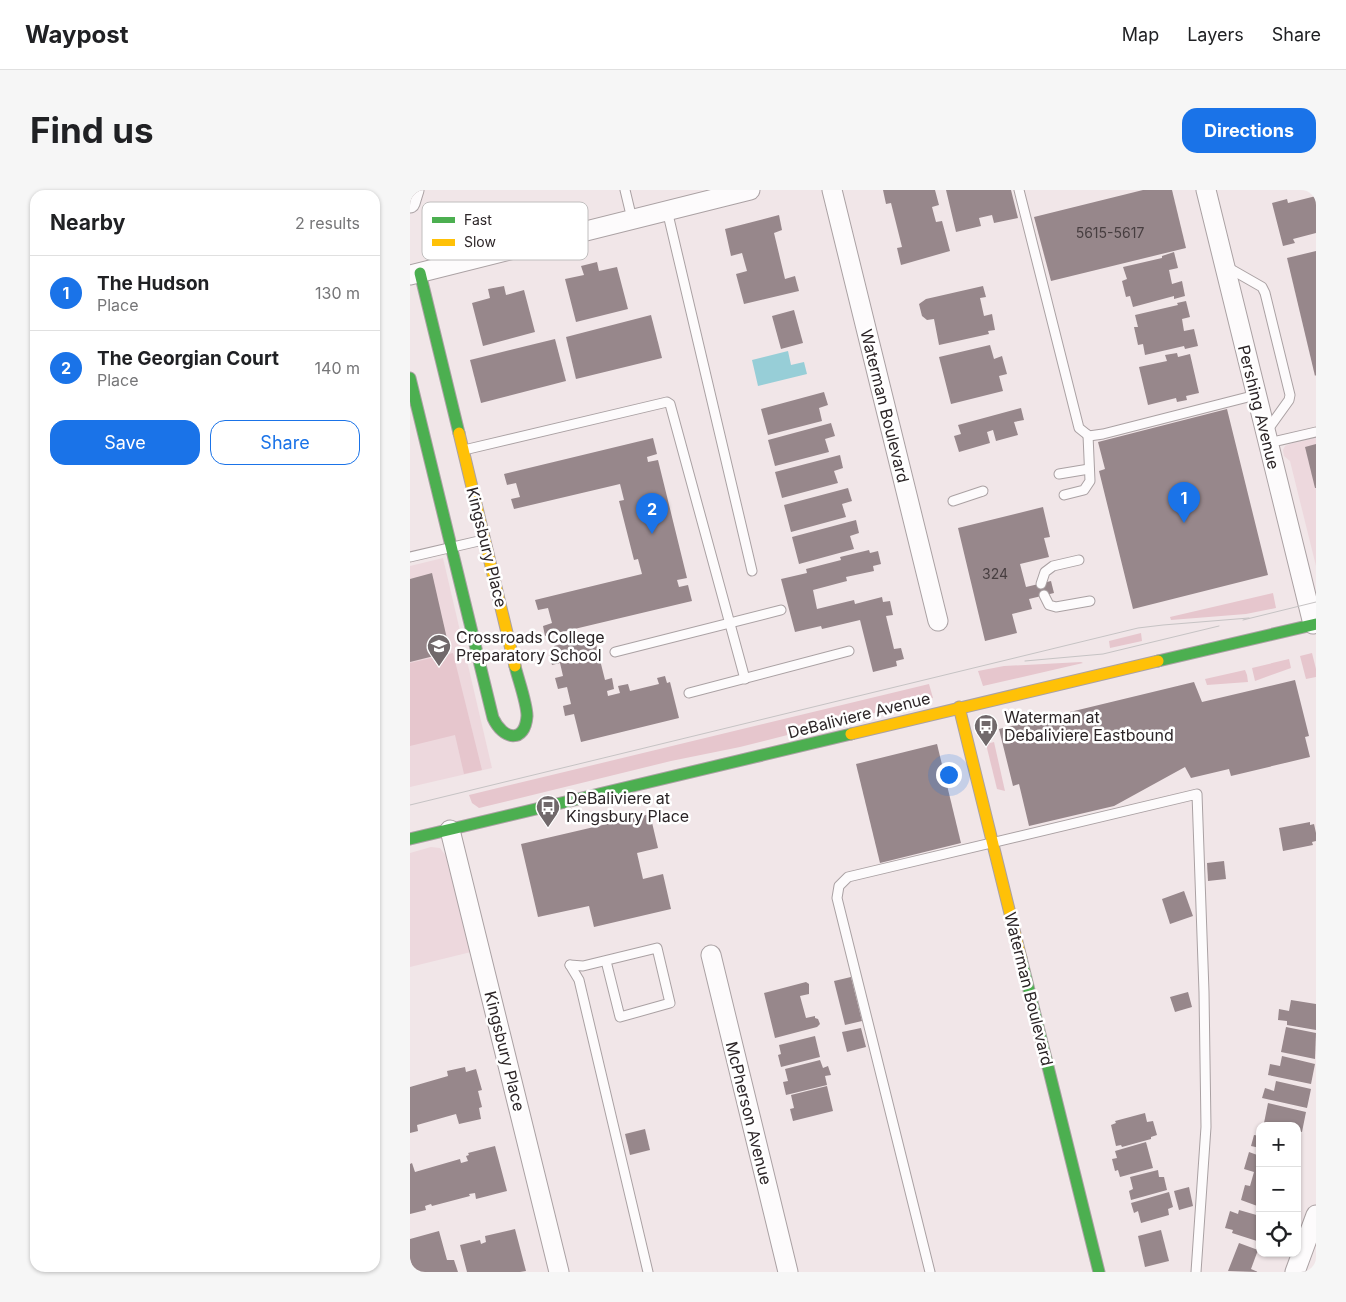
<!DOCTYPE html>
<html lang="en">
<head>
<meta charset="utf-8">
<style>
	:root { --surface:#fff; --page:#f6f6f6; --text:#202124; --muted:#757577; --line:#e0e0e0; --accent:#1a73e8 }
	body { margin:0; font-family:Inter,sans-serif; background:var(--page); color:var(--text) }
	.controls { position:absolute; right:15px; bottom:15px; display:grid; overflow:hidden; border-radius:10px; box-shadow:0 1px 4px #0004 }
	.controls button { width:45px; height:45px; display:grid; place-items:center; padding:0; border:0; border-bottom:1px solid var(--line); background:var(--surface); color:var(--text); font:25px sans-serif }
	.you { position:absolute; left:538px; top:584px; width:18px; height:18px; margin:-12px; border:4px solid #fff; border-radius:50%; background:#1a73e8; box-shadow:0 0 0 8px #1a73e833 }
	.badge { display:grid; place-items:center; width:32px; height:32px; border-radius:50%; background:var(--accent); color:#fff; font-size:16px; font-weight:700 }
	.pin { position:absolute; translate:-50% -41px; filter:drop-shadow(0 1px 2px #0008) }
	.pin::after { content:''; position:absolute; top:26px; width:18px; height:15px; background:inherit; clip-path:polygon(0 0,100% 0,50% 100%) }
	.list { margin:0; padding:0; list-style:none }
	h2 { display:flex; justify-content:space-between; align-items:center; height:65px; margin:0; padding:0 20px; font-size:21px }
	h2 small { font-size:16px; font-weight:400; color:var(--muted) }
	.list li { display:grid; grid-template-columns:32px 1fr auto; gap:15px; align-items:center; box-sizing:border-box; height:75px; padding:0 20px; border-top:1px solid var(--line) }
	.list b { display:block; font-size:19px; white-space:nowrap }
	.list p { margin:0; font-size:16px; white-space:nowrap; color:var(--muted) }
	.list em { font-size:16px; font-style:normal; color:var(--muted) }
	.actions { display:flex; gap:10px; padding:15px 20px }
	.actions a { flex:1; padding:11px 0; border:1px solid var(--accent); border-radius:15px; text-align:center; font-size:18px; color:var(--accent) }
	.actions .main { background:var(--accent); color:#fff }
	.icon { flex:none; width:28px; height:28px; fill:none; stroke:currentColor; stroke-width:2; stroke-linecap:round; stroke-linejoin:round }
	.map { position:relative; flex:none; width:906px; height:1082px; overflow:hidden; border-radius:15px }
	header { display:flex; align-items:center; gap:30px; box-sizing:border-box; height:70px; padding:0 25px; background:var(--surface); border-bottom:1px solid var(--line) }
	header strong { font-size:24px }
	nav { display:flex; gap:28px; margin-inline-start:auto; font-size:18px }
	.intro { display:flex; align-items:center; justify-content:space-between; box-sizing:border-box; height:120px; padding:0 30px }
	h1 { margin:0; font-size:35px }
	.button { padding:12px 22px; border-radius:15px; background:var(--accent); color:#fff; font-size:18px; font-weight:700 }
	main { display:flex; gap:30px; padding:0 30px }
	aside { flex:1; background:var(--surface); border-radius:15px; box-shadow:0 1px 4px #0004 }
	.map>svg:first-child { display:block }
	.built { fill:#edd8dd }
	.green { fill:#e6c6cd }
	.water { fill:#97ced7 }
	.building { fill:#97878b }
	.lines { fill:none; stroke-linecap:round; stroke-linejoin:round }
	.lane-casing { stroke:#aaa1a3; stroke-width:11 }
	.street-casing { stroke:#aaa1a3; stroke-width:21 }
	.fast-casing { stroke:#aaa1a3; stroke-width:13 }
	.slow-casing { stroke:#aaa1a3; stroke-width:13 }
	.lane { stroke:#fdfbfc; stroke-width:9 }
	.street { stroke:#fdfbfc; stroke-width:19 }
	.fast { stroke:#4caf50; stroke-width:11 }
	.slow { stroke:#ffc107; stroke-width:11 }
	.tram { stroke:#c6c3c4; stroke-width:1 }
	.labels { text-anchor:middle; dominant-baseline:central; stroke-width:5; stroke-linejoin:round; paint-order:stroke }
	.number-label { font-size:14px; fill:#473e40 }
	.street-label { font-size:16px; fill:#2c2527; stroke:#fff }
	.poi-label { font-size:16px; fill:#2c2527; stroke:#fff; text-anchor:start }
	.key { fill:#fff; stroke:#c0bebe; stroke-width:1 }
	.key-label { font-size:14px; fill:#2c2527 }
</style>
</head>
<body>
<header>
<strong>Waypost</strong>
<nav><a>Map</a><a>Layers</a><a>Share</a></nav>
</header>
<div class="intro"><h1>Find us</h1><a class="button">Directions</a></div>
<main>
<aside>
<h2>Nearby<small>2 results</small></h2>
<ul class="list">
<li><span class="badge">1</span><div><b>The Hudson</b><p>Place</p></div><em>130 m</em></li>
<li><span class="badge">2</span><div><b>The Georgian Court</b><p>Place</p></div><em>140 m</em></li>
</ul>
<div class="actions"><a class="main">Save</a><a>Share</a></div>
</aside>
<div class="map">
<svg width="906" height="1082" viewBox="0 0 906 1082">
	<rect width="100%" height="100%" fill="#f1e6e8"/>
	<g class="built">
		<path d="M906,248V376L880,271L874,266L873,260L875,256L880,254Z"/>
		<path d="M33,368L82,578L0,597V376Z"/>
		<path d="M21,657L30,658L36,666L61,762L0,777V663Z"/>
	</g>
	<g class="green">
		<path d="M863,403L866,418L836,424L761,430L760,427Z"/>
		<path d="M731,443L732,451L700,458L699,451Z"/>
		<path d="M43,463L72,580L54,584L45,545L0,556V473Z"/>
		<path d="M902,463L906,479V487L896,489L890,466Z"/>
		<path d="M879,469L881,478L845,491L842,478Z"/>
		<path d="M671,472L673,473L573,496L568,481L594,476Z"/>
		<path d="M835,480L837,485L838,492L797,495L795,489Z"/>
		<path d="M519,494L523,508L330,557L261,571L69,618L62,613L59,605Z"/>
		<path d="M584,552L595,601L587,599L576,554Z"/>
	</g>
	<path class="water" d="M378,161L381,175L394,172L397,184L348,196L342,170Z"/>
	<g class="building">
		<path d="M473,0H525L529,15L522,17L526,32L532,31L540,61L491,75L487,58L492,57L481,13L476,14Z"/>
		<path d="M536,0H601L608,28L584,33L582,25L569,28L571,36L546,42Z"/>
		<path d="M733,0H762L776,58L641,91L624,27Z"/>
		<path d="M906,6V43L883,49L885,53L873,56L862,13L877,9L878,13Z"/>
		<path d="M369,25L372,40L364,43L375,89L385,86L389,101L334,114L326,84L337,81L332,63L321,66L315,39Z"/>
		<path d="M906,61V185L905,186L877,68Z"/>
		<path d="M764,62L768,78L759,80L762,94L772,91L775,106L764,109V106L723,117L720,106L716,107L712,91L717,89L713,77L752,68V66Z"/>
		<path d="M187,72L189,81L207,77L218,119L166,132L155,89L174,85L171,76Z"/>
		<path d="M94,96L96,105L114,100L125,142L73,156L62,113L80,108L78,99Z"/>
		<path d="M573,96L576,107L570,108L574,126L582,124L585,140L578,141L579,144L529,155L524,129L517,130L512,126L509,114L516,109Z"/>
		<path d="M776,111L780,127L772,129L774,141L784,139L788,156L775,159L774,156L735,165L733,154L728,155L724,137H728L725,125L768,115L767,113Z"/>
		<path d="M384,120L393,153L371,159L362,126Z"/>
		<path d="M241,125L252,168L166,189L156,147Z"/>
		<path d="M145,149L156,191L71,213L60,170Z"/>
		<path d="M580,155L584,169L592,166L597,184L589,186L593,201L541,214L529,167Z"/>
		<path d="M767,163L768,167L780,164L789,203L776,206L777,210L767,212L766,208L738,215L729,177L757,171L755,165Z"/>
		<path d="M414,202L418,215L409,218L412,231L358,245L351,219Z"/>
		<path d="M611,218L614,230L604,232L608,245L586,251L583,240L577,242L580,253L549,262L544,246L551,244L548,235Z"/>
		<path d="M817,219L858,385L723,419L689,281L695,279L688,252Z"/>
		<path d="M421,233L425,246L415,249L419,262L365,276L358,250Z"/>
		<path d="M243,248L247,264L237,267L238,272L248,270L277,388L267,390L269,397L278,395L282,411L135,446L133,436L142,433L138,418L128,420L125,410L232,384L228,369L224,370L209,311L214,310L210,294L104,319L101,309L110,307L106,293L97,295L94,284Z"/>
		<path d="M906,254V298H905L895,257Z"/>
		<path d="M430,265L433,278L424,281L428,293L372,308L365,282Z"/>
		<path d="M438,298L442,311L432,314L436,327L381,342L374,315Z"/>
		<path d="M633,317L640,347L634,348L639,367L610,374L616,397L641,391L644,403L619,409L622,419L602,424L607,443L575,451L548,338Z"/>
		<path d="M446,330L449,343L440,346L444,359L389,374L382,347Z"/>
		<path d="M459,360L460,363L468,361L471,374L463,376L464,381L436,387L437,391L403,400L407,419L444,410L445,414L472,407L473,412L480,411L483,425L476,426L484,459L491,458L494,469L486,471L487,476L463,482L450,430L412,439L411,436L385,442L371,389L397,383L396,379L431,370L430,367Z"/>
		<path d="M22,383L40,462L0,472V389Z"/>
		<path d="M184,446L195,490L202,488L204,499L197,501L198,506L210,503L208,496L218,494L220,501L249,494L247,488L255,486L257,493L260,492L269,528L171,552L164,524L155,526L153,516L161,514L157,497L148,499L145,488L153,486L150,473L142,475L139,463L146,461L144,456Z"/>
		<path d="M885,490L899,546L895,547L900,567L821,586L819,579L781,588L775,577L704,616L619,636L609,594L603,596L589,539L784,492L792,512Z"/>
		<path d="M527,554L551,653L470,673L446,574Z"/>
		<path d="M240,624L248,658L227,663L233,689L253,684L261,719L184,737L179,716L128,727L111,654Z"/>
		<path d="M900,632V635L904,634L906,643V651L902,652L903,655L873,661L869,638Z"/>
		<path d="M814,671L816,689L798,691L797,673Z"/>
		<path d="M774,701L783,726L760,734L752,709Z"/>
		<path d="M441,787L452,831L435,835L424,791Z"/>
		<path d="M396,792L399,794V804L390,806L396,828L405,826V828L408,829L410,834L407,837L365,848L354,803Z"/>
		<path d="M778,802L782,817L765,822L760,807Z"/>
		<path d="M881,810L906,814V840L877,835V831L868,830L869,819L879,821Z"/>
		<path d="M876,837L906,843L905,869L871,862Z"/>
		<path d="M451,838L456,857L437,862L432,842Z"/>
		<path d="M405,846L410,867L371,877L368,865L371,864L369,855Z"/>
		<path d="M872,866L905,874L901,894L858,885L860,874L870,876Z"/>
		<path d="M410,870L413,878L418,876L421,885L415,886L417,895L376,905L373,892L378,891L375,879Z"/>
		<path d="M55,877L56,882L66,879L72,900L68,901L72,917L69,918L71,929L49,934L46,924L7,935L8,941L0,943V897L38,886L37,881Z"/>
		<path d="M866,891L901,899L897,918L852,908L855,898L864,901Z"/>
		<path d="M417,896L423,921L383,931L380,919L384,918L381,905Z"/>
		<path d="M858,913L896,922L892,942L887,941V936H864L854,933Z"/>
		<path d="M735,923L737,932L743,931L747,945L741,947V949L712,957L711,955L706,956L701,935L706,933L705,931Z"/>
		<path d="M235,939L240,960L220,965L215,944Z"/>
		<path d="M844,945L850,946V958L841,956Z"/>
		<path d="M736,952L743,978L710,987L708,980L705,981L702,969L707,968L705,961Z"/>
		<path d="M85,956L97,1001L66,1009L65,1003L59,1004L60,1006L22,1016L21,1014L15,1016L16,1020L0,1024V974L2,973L5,982L50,969L51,973L58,971L56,966L59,965L58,963Z"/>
		<path d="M839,962L850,966V1017L831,1010L835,995L840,996L844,982L834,979Z"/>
		<path d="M748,980L749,987H754L757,1000L721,1010L719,1001L723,999L720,987Z"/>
		<path d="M779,997L783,1016L769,1020L764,1001Z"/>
		<path d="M759,1002L763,1017L758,1019L759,1025L731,1033L728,1021L724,1023L721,1013Z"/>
		<path d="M829,1020L850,1026V1052L822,1043L823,1040L815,1038L820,1021L828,1024Z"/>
		<path d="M105,1039L116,1081L110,1082H57L50,1055L70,1050L71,1054L76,1052L75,1046Z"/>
		<path d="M751,1040L759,1071L735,1077L728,1046Z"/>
		<path d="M29,1041L37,1070H44L48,1082H0V1079L3,1078L0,1069V1049Z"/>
		<path d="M829,1053L848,1060L841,1079L848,1082L818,1081Z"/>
	</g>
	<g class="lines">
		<g class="lane-casing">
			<g id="lane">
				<path d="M215,0L222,29"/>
				<path d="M609,0L669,238L679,246L693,244L846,205"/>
				<path d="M257,20L342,381"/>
				<path d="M817,77L852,97L855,103L880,205L879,210L856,242"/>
				<path d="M858,253L906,242"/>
				<path d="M54,260L257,212L260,214L335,489"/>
				<path d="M649,284L679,279"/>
				<path d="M654,305L674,300L680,291L678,245"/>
				<path d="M543,311L573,301"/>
				<path d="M0,367L73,350"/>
				<path d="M631,394L635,382L643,376L669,370"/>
				<path d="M634,405L639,415L646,417L680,411"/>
				<path d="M205,462L371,420"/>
				<path d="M279,503L439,461"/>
				<path d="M160,775L169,790L238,1082"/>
				<path d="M160,775L173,776L247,758L260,813L210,827L196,771"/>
				<path d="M520,1082L427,708L429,696L438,687L787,604L794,802L796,937L786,1082"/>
			</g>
		</g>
		<g class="street-casing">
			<g id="street">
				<path d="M422,0L528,431"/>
				<path d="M796,0L903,434"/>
				<path d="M0,13L4,0"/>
				<path d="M0,85L340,0"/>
				<path d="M40,640L149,1082"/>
				<path d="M301,765L378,1082"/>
				<path d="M885,1082L906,1025"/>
			</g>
		</g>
		<g class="fast-casing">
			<g id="fast">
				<path d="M10,83L49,243"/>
				<path d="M0,188L83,528C93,550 115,554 117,526C117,513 108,489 105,476"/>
				<path d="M748,471L906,434"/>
				<path d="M0,649L441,544"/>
				<path d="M611,768L689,1082"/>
			</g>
		</g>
		<g class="slow-casing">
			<g id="slow">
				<path d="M49,243L105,476"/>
				<path d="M549,517L611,768"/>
				<path d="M441,544L748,471"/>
			</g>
		</g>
		<use href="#lane" class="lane"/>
		<use href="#street" class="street"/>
		<use href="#fast" class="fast"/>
		<use href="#slow" class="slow"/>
		<g class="tram">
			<path d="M833,430L906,412"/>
			<path d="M615,471L693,464L809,436"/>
			<path d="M0,615L728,438L753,435L839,428"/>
		</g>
	</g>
	<defs>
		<g id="school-pin" transform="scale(1.25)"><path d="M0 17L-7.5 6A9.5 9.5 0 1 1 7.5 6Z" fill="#71696b" stroke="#fff"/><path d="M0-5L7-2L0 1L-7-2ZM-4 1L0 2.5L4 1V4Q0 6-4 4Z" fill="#fff"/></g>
		<g id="bus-pin" transform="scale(1.25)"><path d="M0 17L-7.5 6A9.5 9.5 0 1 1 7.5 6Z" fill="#71696b" stroke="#fff"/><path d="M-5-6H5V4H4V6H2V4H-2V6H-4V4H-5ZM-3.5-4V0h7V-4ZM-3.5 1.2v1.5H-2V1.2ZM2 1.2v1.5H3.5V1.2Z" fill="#fff"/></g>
	</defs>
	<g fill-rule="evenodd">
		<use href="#school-pin" x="29" y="456"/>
		<use href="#bus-pin" x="576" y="536"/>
		<use href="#bus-pin" x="138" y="617"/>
	</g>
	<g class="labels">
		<g class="number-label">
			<text x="700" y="42">5615-5617</text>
			<text x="585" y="383">324</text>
		</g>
		<g class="street-label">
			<text transform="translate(475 216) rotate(76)">Waterman Boulevard</text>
			<text transform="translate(849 217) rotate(76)">Pershing Avenue</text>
			<text transform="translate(77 357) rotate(76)">Kingsbury Place</text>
			<text transform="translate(449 525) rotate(-14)">DeBaliviere Avenue</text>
			<text transform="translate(619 799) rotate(76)">Waterman Boulevard</text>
			<text transform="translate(95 861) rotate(76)">Kingsbury Place</text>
			<text transform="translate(339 923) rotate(76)">McPherson Avenue</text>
		</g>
		<g class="poi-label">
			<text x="46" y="447">Crossroads College<tspan x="46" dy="18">Preparatory School</tspan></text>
			<text x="594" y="527">Waterman at<tspan x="594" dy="18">Debaliviere Eastbound</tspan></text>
			<text x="156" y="608">DeBaliviere at<tspan x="156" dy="18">Kingsbury Place</tspan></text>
		</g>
	</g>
	<rect x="12" y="12" width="166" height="58" rx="8" class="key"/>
	<rect x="22" y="27" width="23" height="6" fill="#4caf50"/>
	<rect x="22" y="49" width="23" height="7" fill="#ffc107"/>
	<g class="key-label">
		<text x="54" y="35">Fast</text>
		<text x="54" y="57">Slow</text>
	</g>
</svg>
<div class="controls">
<button>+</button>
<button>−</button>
<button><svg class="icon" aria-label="locate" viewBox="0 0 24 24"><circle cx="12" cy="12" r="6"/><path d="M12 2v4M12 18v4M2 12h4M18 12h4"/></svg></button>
</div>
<div class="you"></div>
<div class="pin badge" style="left:774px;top:333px">1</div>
<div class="pin badge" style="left:242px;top:344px">2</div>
</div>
</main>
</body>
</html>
